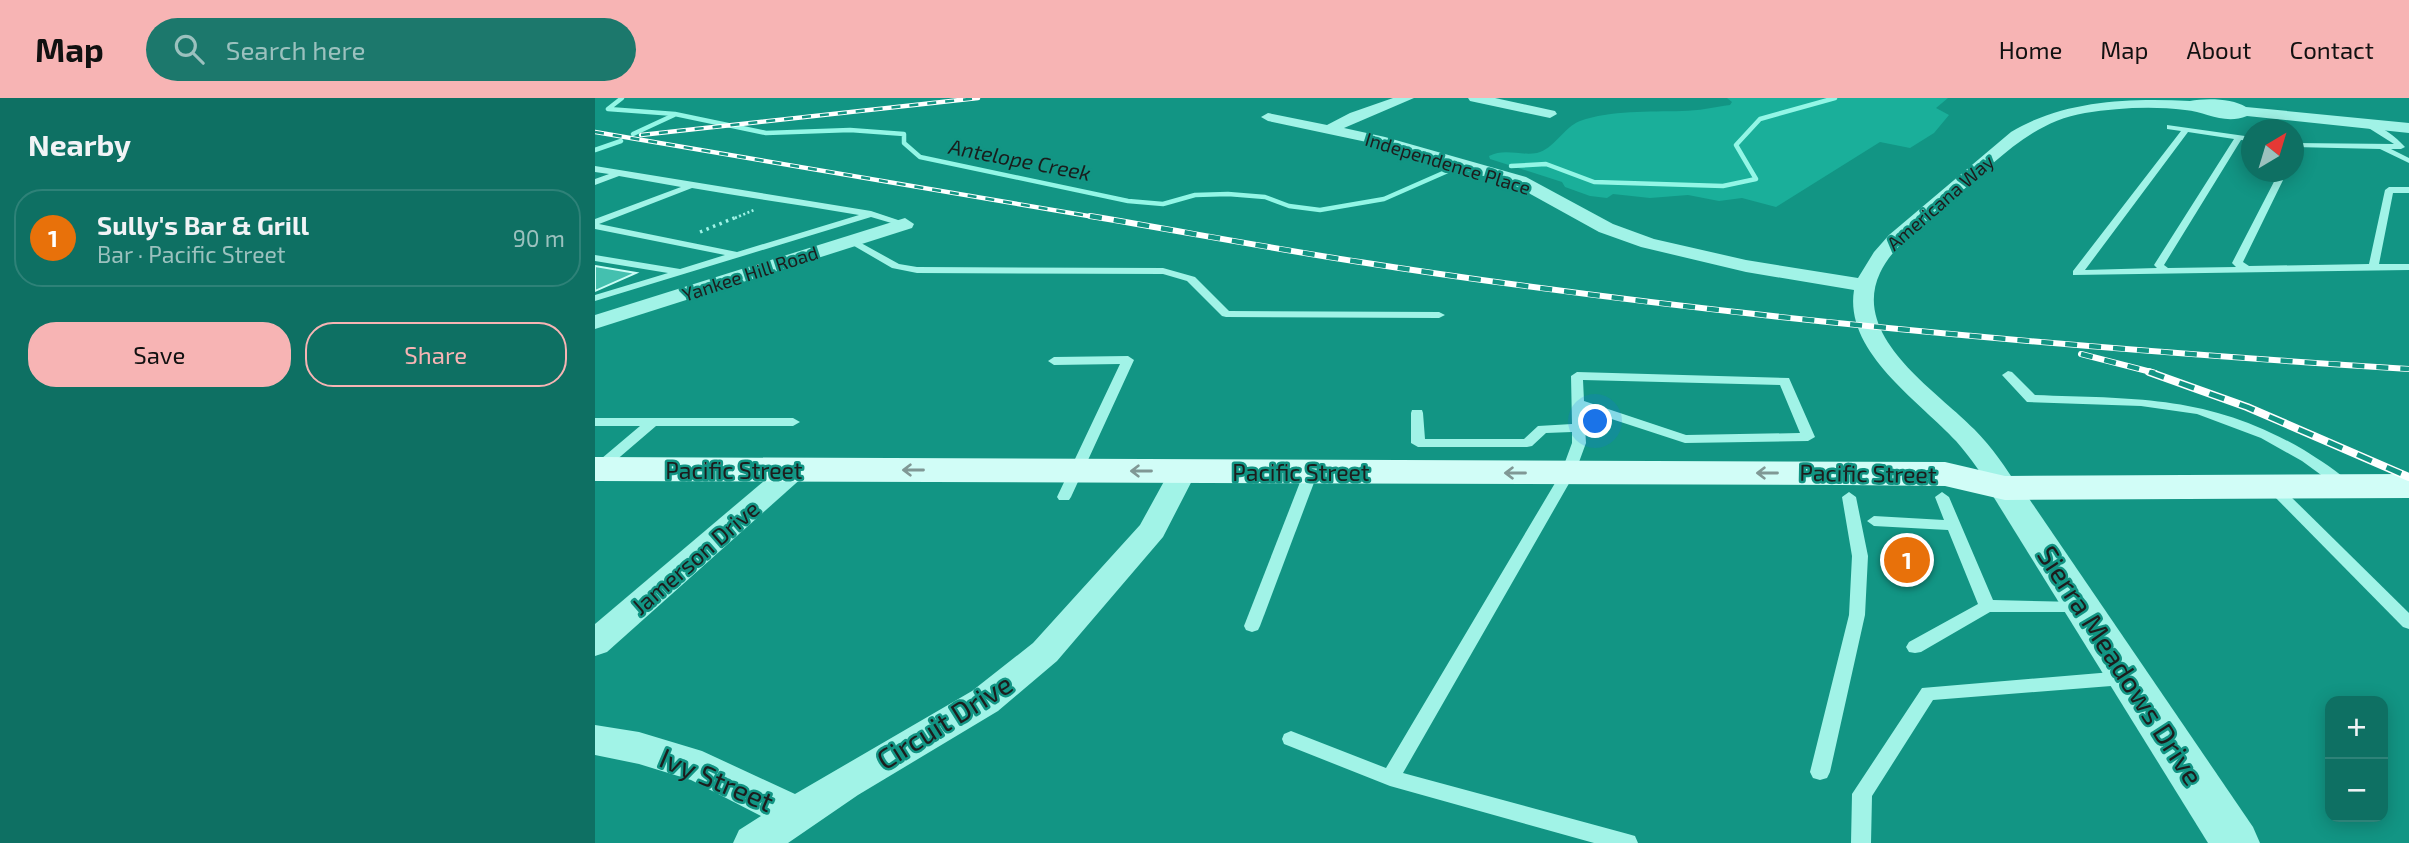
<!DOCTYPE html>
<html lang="en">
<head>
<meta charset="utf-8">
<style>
	:root { --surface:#0e7063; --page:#1c786c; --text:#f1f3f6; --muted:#9bc1be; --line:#2e8278; --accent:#f7b4b4 }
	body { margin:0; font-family:"Exo 2",sans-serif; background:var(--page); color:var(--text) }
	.controls { position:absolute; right:21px; bottom:21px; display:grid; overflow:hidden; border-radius:14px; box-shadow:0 4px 18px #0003 }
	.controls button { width:63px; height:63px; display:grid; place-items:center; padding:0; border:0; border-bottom:2px solid var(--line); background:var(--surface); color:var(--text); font:35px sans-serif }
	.compass { position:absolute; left:1646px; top:21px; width:63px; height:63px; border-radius:50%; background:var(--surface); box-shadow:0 4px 18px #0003; rotate:38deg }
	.you { position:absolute; left:1001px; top:324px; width:24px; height:24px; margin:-18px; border:5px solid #fff; border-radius:50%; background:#1a73e8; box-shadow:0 0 0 10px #1a73e833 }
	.badge { display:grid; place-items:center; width:46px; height:46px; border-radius:50%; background:var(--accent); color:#fff; font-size:23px; font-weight:700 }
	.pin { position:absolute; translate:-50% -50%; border:4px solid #fff; box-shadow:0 2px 7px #0006 }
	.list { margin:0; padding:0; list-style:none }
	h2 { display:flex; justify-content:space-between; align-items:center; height:91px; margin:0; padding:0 28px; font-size:30px }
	h2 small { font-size:23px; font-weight:400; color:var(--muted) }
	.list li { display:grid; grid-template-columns:46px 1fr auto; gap:21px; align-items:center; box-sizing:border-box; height:98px; margin:0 14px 14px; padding:0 14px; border:2px solid var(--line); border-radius:28px }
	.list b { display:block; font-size:26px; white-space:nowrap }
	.list p { margin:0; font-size:23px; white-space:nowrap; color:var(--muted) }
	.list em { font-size:23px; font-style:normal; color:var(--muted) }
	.actions { display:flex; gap:14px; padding:21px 28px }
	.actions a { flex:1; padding:16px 0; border:2px solid var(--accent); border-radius:28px; text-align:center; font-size:24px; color:var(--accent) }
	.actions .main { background:var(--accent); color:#111 }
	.icon { flex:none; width:38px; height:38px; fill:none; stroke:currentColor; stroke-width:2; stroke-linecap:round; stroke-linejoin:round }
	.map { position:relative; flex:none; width:1814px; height:745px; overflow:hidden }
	header { display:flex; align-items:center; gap:42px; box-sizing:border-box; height:98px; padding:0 35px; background:var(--accent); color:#111 }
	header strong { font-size:33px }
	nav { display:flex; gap:38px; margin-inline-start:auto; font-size:24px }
	.search { width:490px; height:63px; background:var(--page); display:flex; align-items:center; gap:18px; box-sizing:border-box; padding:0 24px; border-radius:38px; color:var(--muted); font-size:26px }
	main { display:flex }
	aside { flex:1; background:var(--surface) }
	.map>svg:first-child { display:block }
	.green { fill:#1aaf9a }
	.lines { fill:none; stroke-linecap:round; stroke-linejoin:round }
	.stream { stroke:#93f6e6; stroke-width:4.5 }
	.building { fill:#44c0af; stroke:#c9fdf5; stroke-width:2 }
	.path-far1 { stroke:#a1f3e7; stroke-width:2.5; stroke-dasharray:2 2.5; stroke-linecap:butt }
	.path { stroke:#a1f3e7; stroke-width:3.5; stroke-dasharray:2.5 4.5; stroke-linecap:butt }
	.service { fill:#a1f3e7; fill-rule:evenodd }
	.minor { fill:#a1f3e7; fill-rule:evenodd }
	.tertiary { fill:#a1f3e7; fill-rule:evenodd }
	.secondary { fill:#d1fdf7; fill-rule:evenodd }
	.rail-far2-casing { stroke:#fff; stroke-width:4.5 }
	.rail-far1-casing { stroke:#fff; stroke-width:6 }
	.rail-casing { stroke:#fff; stroke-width:8 }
	.rail-far2 { stroke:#129584; stroke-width:2.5; stroke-dasharray:9; stroke-linecap:butt }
	.rail-far1 { stroke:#129584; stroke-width:4.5; stroke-dasharray:12; stroke-linecap:butt }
	.rail { stroke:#129584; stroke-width:5; stroke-dasharray:16; stroke-linecap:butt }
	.oneway { stroke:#809895 }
	.labels { text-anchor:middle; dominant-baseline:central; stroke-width:5; stroke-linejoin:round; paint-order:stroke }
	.far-street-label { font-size:19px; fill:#1d1d1d; stroke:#129584 }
	.far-water-label { font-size:21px; font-style:italic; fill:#191d1c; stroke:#129584 }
	.street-label { font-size:23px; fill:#1d1d1d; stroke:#129584 }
	.near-street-label { font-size:28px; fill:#1d1d1d; stroke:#129584 }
</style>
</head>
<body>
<header>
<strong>Map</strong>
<div class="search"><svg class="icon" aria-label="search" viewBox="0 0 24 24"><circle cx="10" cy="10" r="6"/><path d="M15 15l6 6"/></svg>Search here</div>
<nav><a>Home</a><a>Map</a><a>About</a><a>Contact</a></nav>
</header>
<main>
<aside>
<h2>Nearby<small></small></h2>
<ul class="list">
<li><span class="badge" style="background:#e8710a">1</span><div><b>Sully's Bar &amp; Grill</b><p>Bar · Pacific Street</p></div><em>90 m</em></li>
</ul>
<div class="actions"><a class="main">Save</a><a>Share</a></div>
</aside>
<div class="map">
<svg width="1814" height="745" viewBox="0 0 1814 745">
	<rect width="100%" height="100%" fill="#129584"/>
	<path class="green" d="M1132,0H1353L1341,10L1354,17L1339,35L1315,50L1285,44L1181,109L1147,100L1124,103L1093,97L1055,100L1018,96L1012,100L995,98L970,89L967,84L895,61L894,58C910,50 925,58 942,55C959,51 969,29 985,23C1016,12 1054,14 1087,13C1103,13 1120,9 1135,7L1137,4Z"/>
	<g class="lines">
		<g class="stream">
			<path d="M27,0L13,11L80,16L171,35L255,32L309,36V45L325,59L533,103L568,106L600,97L633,96L670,99L694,108L725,112L789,101L855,72"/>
			<path d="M38,36L79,17"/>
			<path d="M0,52L26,43"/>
			<path d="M916,68L951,66L999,84L1128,88L1161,81L1141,47L1165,21L1240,0"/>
		</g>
	</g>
	<path class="building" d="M0,168L41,175L0,193Z"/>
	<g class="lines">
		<path class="path-far1" d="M140,120L159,112"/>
		<path class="path" d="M105,134L144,118"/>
		<g class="service">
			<path d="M1772,25C1786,27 1801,39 1810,49L1806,51H1796L1814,60V65L1785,51L1699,49V45L1799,46L1772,29Z"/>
			<path d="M1572,27L1657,39V43L1646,42L1569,167L1573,170L1641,169L1637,165L1684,74H1692L1648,164L1654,168L1774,166L1790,92L1794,89H1814V95H1798L1784,166H1814V172L1478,177V173L1586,33L1572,31ZM1593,34L1639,41L1559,167L1562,170L1490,172Z"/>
			<path d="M0,68L276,113L315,126L310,129L276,119L0,203V197L73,175L0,163V157L85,171L130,157L0,131V121L86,89L24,78L0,87V81L14,76L0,74ZM97,90C153,100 209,107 264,117L142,154L4,126Z"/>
			<path d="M257,140L304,166L322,169L568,170L600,179L634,213L844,214L850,217L844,220L631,219L627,218L592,183L568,176L322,175L297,170L254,145V141Z"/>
			<path d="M533,258L539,262L476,399L474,402H464L462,399L525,266L459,267L453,263L459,259Z"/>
			<path d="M1413,273L1417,274L1440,297C1544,301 1614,297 1709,352C1724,362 1744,373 1756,387L1754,390H1744L1707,363L1666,340L1602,316L1546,308L1432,304L1407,277Z"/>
			<path d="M982,274L1194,280L1220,339L1213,343L1090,345L989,312L991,345L980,375L808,675L1033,736L1040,738L1043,745H999L795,688L689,646L687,641L689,636L696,633L791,670L966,375L977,345V334L951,335L937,348L932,349H823L816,345V315L817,312H827L828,315L830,341H929L943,328L977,326L976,278ZM988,282L1185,287L1205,335L1091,337L989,303Z"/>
			<path d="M0,320H198L205,324L198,328H61L5,376L0,377V366L45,328H0Z"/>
			<path d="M716,370L723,374L665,528L663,532L657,534L651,532L649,528L709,374Z"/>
			<path d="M1678,385L1683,386L1814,515V531L1808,529L1673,392L1671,389Z"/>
			<path d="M1254,394L1261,399L1273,458L1270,517L1235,674L1232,680L1225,682L1218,680L1215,674L1254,517L1257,458L1247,399Z"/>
			<path d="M1347,394L1354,399L1398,502L1484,504L1490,506L1492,510L1490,514H1395L1326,554L1320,555L1314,554L1311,549L1314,544L1383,506L1353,432L1279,428L1272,423L1279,418L1349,422L1340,399Z"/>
			<path d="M1529,573L1535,575L1538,580L1535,585L1529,587L1338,602L1277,698L1276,745H1256L1257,696L1327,590Z"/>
		</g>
		<g class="minor">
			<path d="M798,0H819L749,30L790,39L931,79L1018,126L1059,141L1151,162L1263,180L1279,154L1294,137L1416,34C1469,2 1535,0 1595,3C1610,0 1637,0 1651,9L1814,25V35L1652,18C1629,27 1612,14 1590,12C1557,8 1522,10 1490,15C1435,24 1399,66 1359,100C1334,122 1299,145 1285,175C1255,239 1342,293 1379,331C1397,349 1411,370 1424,390L1420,396L1410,399L1400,396C1388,378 1376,360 1361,343C1324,303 1249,254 1259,192L1151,174L1046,149L1004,134L919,87L781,46L673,23L666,19L673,15L732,27L755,15Z"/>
			<path d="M873,0H900L960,13L962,16L955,20L875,3Z"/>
			<path d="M310,120L319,126L317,130L0,231V217Z"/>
			<path d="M199,364L209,366L213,372L209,378L12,554L0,558V526L189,366Z"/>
			<path d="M588,365L598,367L602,373L568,439L462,563L403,613L263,697L193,745H138L144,732L166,718L96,682L44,666L0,657V627L44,634L107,653L200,696L377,593L438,545L545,427L578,367Z"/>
		</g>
		<path class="tertiary" d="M1410,380L1422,383L1658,729L1665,745H1613L1393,390L1398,383Z"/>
		<path class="secondary" d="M0,359L1350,364L1410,378L1814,376V400L1410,402L1350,388L1247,387L0,383Z"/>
		<g class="rail-far2-casing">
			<g id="rail-far2">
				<path d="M0,34L505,120"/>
				<path d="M46,37L383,0"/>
			</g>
		</g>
		<g class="rail-far1-casing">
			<g id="rail-far1">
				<path d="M495,118C585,133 674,150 765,164C1112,218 1463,249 1814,271"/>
				<path d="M1486,256L1560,275"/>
			</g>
		</g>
		<g class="rail-casing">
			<path id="rail" d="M1554,274L1652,309L1814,379"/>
		</g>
		<use href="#rail-far2" class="rail-far2"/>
		<use href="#rail-far1" class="rail-far1"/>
		<use href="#rail" class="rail"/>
	</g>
	<defs><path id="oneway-shaft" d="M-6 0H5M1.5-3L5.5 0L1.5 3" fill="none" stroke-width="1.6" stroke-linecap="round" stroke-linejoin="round" transform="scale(1.75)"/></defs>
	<g class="oneway">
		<use href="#oneway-shaft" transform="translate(318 372) rotate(-180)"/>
		<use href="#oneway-shaft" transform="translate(546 373) rotate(-180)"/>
		<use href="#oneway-shaft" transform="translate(920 375) rotate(-180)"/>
		<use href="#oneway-shaft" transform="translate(1172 375) rotate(180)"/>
	</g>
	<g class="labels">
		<g class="far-street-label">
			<text transform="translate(853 65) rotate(17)">Independence Place</text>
			<text transform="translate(1345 104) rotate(-41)">Americana Way</text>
			<text transform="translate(155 175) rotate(-18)">Yankee Hill Road</text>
		</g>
		<g class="far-water-label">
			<text transform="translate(425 61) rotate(11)">Antelope Creek</text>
		</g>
		<g class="street-label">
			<text x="139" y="372">Pacific Street</text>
			<text x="706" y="374">Pacific Street</text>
			<text transform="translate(1273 375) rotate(1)">Pacific Street</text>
			<text transform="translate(100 459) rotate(-41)">Jamerson Drive</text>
		</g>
		<g class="near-street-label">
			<text transform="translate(1526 567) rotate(57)">Sierra Meadows Drive</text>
			<text transform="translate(349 623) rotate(-32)">Circuit Drive</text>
			<text transform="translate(122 681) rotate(23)">Ivy Street</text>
		</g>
	</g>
</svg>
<div class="controls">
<button>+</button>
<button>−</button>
</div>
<svg class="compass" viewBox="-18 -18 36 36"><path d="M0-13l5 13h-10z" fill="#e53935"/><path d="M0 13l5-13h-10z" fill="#9bc1be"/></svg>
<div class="you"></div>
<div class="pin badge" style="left:1312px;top:462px;background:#e8710a">1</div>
</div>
</main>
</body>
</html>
